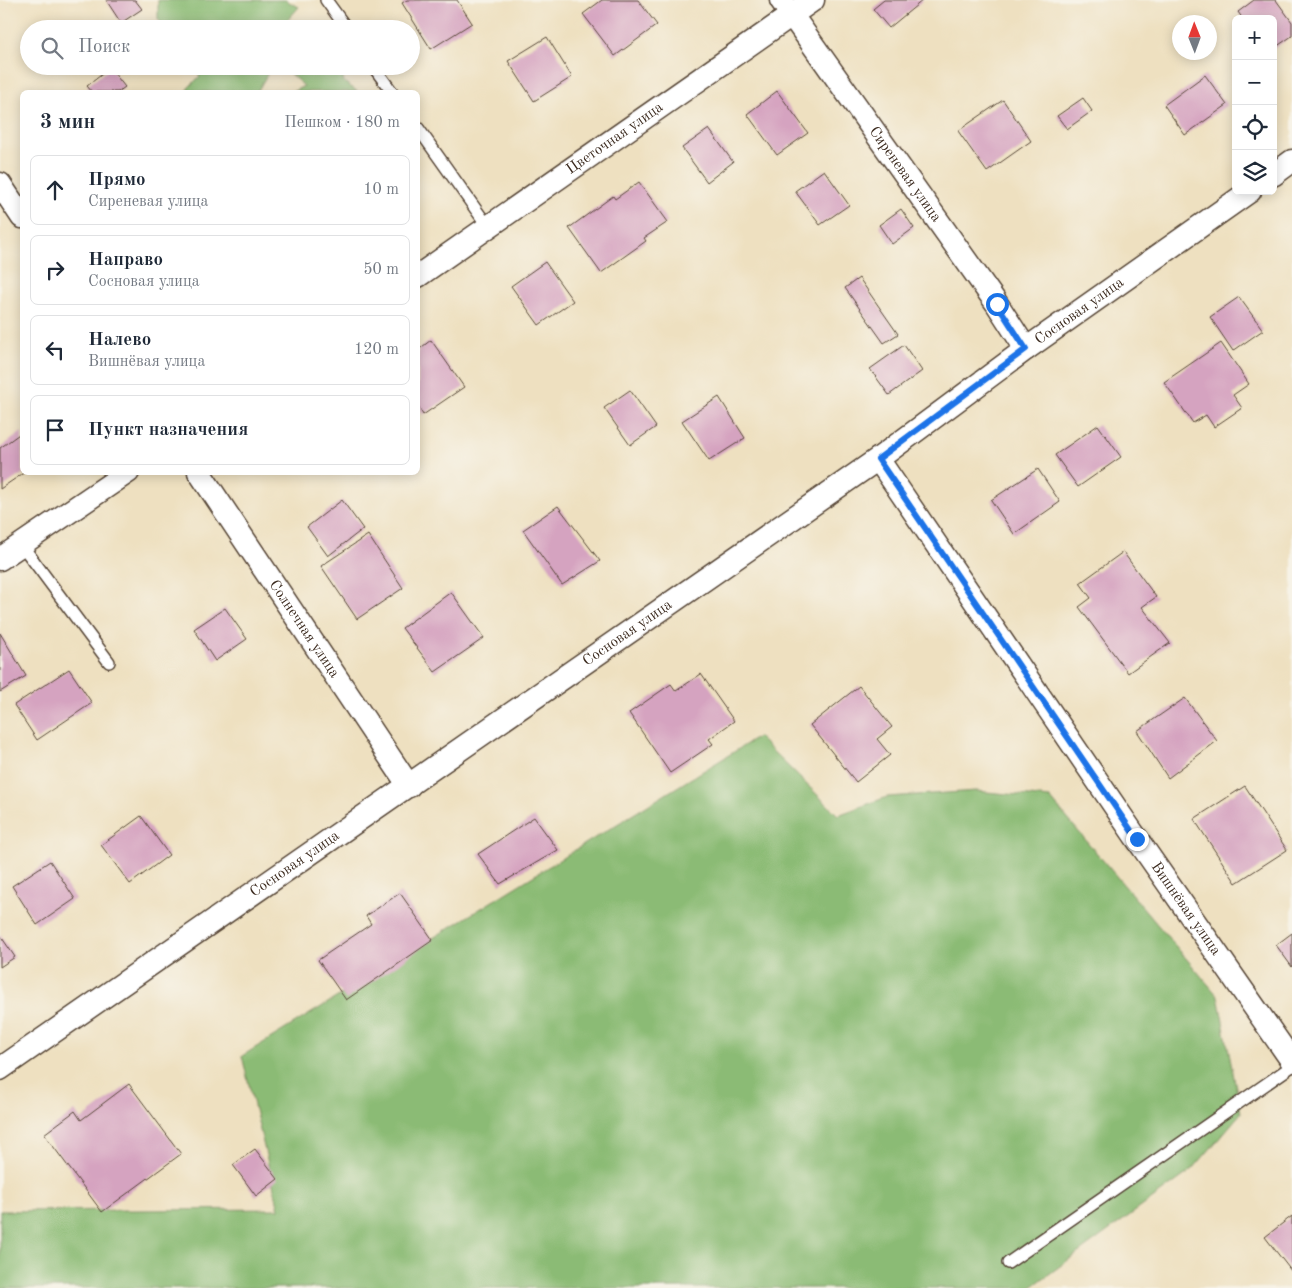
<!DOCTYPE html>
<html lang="ru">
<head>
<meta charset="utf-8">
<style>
	:root { --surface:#fff; --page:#f2f2f3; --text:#1f2937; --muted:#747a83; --line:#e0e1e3 }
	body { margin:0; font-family:"Old Standard TT",serif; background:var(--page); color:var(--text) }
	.controls { position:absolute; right:15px; top:15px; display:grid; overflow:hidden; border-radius:8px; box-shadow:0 2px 12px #0003 }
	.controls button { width:45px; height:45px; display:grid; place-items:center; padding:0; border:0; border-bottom:1px solid var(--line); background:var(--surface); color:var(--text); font:25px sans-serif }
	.compass { position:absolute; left:1172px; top:15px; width:45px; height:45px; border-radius:50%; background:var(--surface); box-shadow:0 2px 12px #0003; rotate:359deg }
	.stop { position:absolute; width:15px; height:15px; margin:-11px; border:4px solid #1a73e8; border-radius:50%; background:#fff }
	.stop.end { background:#1a73e8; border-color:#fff; box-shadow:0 1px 5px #0008 }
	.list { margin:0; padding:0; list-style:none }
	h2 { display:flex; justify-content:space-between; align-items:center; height:65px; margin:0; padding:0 20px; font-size:21px }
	h2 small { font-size:16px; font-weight:400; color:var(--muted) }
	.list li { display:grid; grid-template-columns:32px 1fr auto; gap:15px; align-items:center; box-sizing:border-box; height:70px; margin:0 10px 10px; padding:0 10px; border:1px solid var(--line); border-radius:8px }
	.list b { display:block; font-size:19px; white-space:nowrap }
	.list p { margin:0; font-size:16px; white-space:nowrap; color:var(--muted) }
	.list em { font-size:16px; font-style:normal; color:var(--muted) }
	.icon { flex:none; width:28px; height:28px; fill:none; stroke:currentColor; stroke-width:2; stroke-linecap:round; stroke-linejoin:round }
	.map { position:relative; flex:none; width:1292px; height:1288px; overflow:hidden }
	.search { position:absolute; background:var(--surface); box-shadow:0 2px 12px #0003; left:20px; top:20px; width:400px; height:55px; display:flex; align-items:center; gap:12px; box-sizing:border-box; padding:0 18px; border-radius:28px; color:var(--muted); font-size:19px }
	.panel { position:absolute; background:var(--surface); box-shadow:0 2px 12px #0003; left:20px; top:90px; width:400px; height:385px; border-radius:8px }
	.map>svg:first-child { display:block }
	.forest { fill:#8bbb74; stroke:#637249 }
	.building { fill:#d5a3c0 }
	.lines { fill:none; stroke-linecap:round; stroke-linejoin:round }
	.service-casing { stroke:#564536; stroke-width:14 }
	.minor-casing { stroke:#564536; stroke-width:25 }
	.service { stroke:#fff; stroke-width:11 }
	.minor { stroke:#fff; stroke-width:22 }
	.route { stroke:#1a73e8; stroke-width:6 }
	.labels { text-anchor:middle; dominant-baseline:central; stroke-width:4.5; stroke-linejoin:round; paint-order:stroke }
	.street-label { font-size:15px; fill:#3b2a1e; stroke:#f7f3e8 }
</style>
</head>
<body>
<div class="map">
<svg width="1292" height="1288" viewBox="0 0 1292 1288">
	<rect width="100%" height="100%" fill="#f7f3e8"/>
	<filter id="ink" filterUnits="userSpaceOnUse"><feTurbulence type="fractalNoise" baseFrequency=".02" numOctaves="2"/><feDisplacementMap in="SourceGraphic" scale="10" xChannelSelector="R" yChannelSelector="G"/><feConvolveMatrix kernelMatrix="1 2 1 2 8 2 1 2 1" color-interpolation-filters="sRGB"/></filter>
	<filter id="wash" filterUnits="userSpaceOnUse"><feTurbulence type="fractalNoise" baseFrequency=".0096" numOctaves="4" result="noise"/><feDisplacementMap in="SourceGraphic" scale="20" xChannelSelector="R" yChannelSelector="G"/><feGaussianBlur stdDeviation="1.12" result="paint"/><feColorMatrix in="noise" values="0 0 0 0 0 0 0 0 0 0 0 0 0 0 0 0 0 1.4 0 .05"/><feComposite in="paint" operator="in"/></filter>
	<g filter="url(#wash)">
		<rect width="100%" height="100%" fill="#eee0c0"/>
		<g class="forest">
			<path d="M158,0H285L299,7L284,24L213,23L214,29H166L158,19Z"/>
			<path d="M193,66H272L257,92H188V88L200,76Z"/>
			<path d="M288,66H340L344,82L358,92H292L304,86L288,72Z"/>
			<path d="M758,737L838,815L887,797L976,791L1050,798L1218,996L1241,1113L1192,1170L1030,1288H0V1211L279,1209L242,1056Z"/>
		</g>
		<g id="blocks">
			<g class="building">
				<path d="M106,0H135L142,9L121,23Z"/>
				<path d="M407,0H457L472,23L431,49L402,3Z"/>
				<path d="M602,0H638L657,25L615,56L583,14Z"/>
				<path d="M884,0H923L889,28L873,9Z"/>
				<path d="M1254,0H1276L1292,22V36L1273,49V19H1243L1238,12Z"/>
				<path d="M547,37L572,77L534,101L508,61Z"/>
				<path d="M110,68L125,87L118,92H92L87,86Z"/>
				<path d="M1205,75L1227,105L1185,135L1164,105Z"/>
				<path d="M777,91L808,133L777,155L747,114Z"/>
				<path d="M1083,98L1092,111L1067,129L1057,116Z"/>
				<path d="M1003,100L1031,141L987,172L958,131Z"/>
				<path d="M709,129L733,162L707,182L682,148Z"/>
				<path d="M824,170L849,205L820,225L795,191Z"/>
				<path d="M639,182L668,222L644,238L646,241L601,273L569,228L613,196L615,199Z"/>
				<path d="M901,209L914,228L892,244L879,225Z"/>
				<path d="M545,262L573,301L539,325L511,286Z"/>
				<path d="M859,278L898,334L884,343L845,288Z"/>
				<path d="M1239,297L1263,330L1233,351L1210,317Z"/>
				<path d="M431,340L464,387L423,415L418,406V350Z"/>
				<path d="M1221,343L1249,384L1233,395L1242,408L1214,427L1206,415L1193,423L1164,382Z"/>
				<path d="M904,345L922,371L889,395L870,369Z"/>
				<path d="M630,390L656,427L630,445L604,408Z"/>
				<path d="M719,397L745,438L709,461L682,421Z"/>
				<path d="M1098,425L1121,457L1078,487L1055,455Z"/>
				<path d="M22,432V472H25L0,489V448Z"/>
				<path d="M1038,469L1060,502L1014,534L991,500Z"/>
				<path d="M342,500L363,529L328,556L307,527Z"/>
				<path d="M558,506L600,561L562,585L523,530Z"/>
				<path d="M368,535L403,588L357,619L321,566Z"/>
				<path d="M1123,552L1156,597L1142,607L1170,643L1128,673L1079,607L1091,598L1080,583Z"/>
				<path d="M451,592L484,638L435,672L402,628Z"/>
				<path d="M225,608L247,639L215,661L194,629Z"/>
				<path d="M0,633L26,676L0,692Z"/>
				<path d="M69,669L92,703L37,740L14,705Z"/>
				<path d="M701,674L734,721L709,739L713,744L670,773L629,713L671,684L676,691Z"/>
				<path d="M859,686L892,727L877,739L890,755L856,782L810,725Z"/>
				<path d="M1185,698L1217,741L1168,778L1137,731Z"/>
				<path d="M1245,786L1287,850L1236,883L1194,819Z"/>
				<path d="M141,816L169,855L130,884L101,845Z"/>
				<path d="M534,817L558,850L500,884L478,854Z"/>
				<path d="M50,861L75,899L37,925L12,886Z"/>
				<path d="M400,893L433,940L346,1000L318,960L371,924L366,916Z"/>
				<path d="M1292,933V967L1276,945Z"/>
				<path d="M0,935L15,957L0,967Z"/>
				<path d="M129,1084L181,1154L102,1212L44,1134L75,1111L81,1120Z"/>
				<path d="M255,1149L278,1179L256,1196L233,1165Z"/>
				<path d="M1292,1216V1272L1265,1237Z"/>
			</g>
		</g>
	</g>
	<g filter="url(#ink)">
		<use href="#blocks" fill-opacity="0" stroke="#564536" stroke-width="1"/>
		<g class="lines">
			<g class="service-casing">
				<g id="service">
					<path d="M326,0L347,29"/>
					<path d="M373,66L392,92"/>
					<path d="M418,128L489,228"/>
					<path d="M21,544L109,662"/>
					<path d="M1008,1263L1292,1066"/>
				</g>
			</g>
			<g class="minor-casing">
				<g id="minor">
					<path id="s1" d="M781,0L997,304L1026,349"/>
					<path d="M1273,175L1292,161"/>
					<path d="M0,184L22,217"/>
					<path id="s2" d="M418,276L813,0"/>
					<path id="s3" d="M878,459L1137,839L1292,1061"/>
					<path id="s4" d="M199,472L409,786"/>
					<path d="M0,559L128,472"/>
					<path id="s5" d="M0,1069L878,459L1026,349L1250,191"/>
				</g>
			</g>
			<use href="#service" class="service"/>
			<use href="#minor" class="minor"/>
		</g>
	</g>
	<g class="lines" filter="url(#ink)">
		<path class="route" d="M997,304L1026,349L878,459L1137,839"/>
	</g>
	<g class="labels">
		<g class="street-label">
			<text stroke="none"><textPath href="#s2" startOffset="240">Цветочная улица</textPath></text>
			<text stroke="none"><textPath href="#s1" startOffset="214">Сиреневая улица</textPath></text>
			<text stroke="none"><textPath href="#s5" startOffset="1319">Сосновая улица</textPath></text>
			<text stroke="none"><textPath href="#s4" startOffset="189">Солнечная улица</textPath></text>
			<text stroke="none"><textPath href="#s5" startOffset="764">Сосновая улица</textPath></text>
			<text stroke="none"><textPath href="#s5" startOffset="359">Сосновая улица</textPath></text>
			<text stroke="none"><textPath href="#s3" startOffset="545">Вишнёвая улица</textPath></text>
		</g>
	</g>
</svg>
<div class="controls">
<button>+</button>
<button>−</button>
<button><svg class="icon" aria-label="locate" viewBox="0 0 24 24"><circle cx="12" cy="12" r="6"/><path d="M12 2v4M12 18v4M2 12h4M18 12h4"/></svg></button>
<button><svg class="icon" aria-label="layers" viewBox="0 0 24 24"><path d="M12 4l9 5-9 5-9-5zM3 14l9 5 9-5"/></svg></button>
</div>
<svg class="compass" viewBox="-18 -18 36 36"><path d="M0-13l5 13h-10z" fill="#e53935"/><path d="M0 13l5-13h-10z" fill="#747a83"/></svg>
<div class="stop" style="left:997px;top:304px"></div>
<div class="stop end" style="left:1137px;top:839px"></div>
<div class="search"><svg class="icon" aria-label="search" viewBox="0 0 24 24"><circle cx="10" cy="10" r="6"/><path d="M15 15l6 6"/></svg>Поиск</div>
<section class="panel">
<h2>3 мин<small>Пешком · 180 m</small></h2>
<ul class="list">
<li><svg class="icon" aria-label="ahead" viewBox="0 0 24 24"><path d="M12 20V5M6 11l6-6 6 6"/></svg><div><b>Прямо</b><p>Сиреневая улица</p></div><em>10 m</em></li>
<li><svg class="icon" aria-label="right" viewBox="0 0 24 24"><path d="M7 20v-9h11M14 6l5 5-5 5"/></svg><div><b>Направо</b><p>Сосновая улица</p></div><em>50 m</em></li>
<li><svg class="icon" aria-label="left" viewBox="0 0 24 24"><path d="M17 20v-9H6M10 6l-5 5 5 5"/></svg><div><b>Налево</b><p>Вишнёвая улица</p></div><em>120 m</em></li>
<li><svg class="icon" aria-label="arrive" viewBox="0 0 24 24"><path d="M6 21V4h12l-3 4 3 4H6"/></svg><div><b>Пункт назначения</b></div></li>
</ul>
</section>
</div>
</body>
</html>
